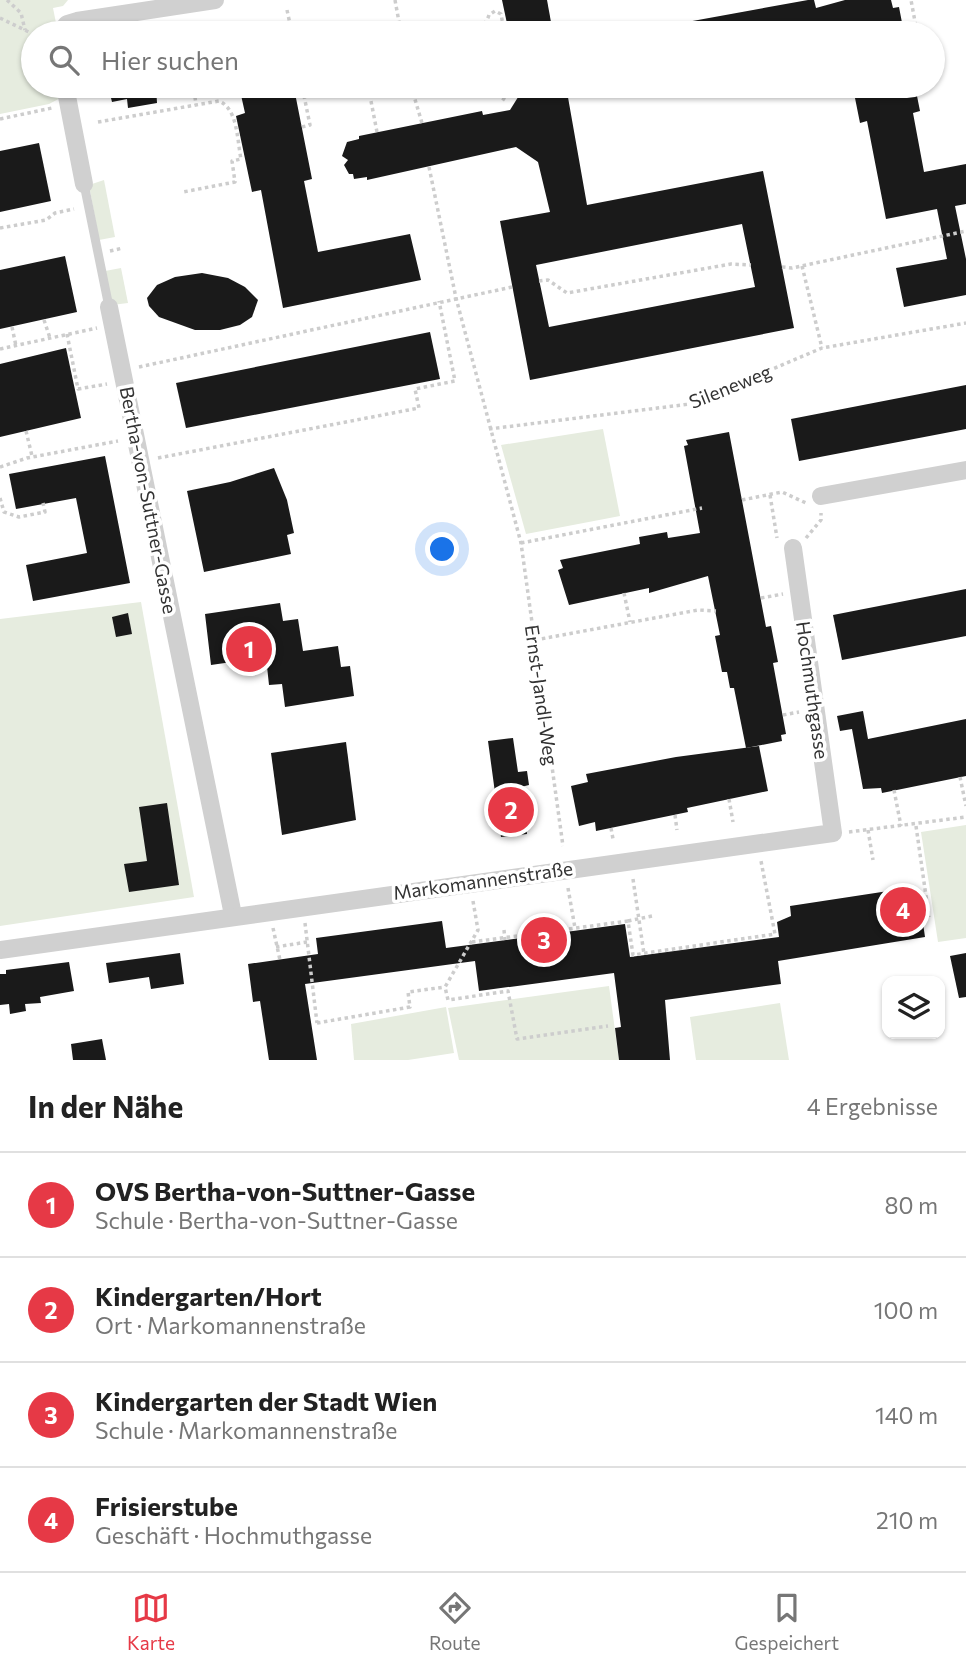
<!DOCTYPE html>
<html lang="de">
<head>
<meta charset="utf-8">
<style>
	:root { --surface:#fff; --page:#f6f6f6; --text:#222; --muted:#767676; --line:#e0e0e0; --accent:#e63946 }
	body { margin:0; font-family:Commissioner,sans-serif; background:var(--page); color:var(--text) }
	.controls { position:absolute; right:21px; bottom:21px; display:grid; overflow:hidden; border-radius:14px; box-shadow:0 2px 5px #0004 }
	.controls button { width:63px; height:63px; display:grid; place-items:center; padding:0; border:0; border-bottom:2px solid var(--line); background:var(--surface); color:var(--text); font:35px sans-serif }
	.you { position:absolute; left:443px; top:550px; width:24px; height:24px; margin:-18px; border:5px solid #fff; border-radius:50%; background:#1a73e8; box-shadow:0 0 0 10px #1a73e833 }
	.badge { display:grid; place-items:center; width:46px; height:46px; border-radius:50%; background:var(--accent); color:#fff; font-size:23px; font-weight:700 }
	.pin { position:absolute; translate:-50% -50%; border:4px solid #fff; box-shadow:0 2px 7px #0006 }
	.list { margin:0; padding:0; list-style:none }
	h2 { display:flex; justify-content:space-between; align-items:center; height:91px; margin:0; padding:0 28px; font-size:30px }
	h2 small { font-size:23px; font-weight:400; color:var(--muted) }
	.list li { display:grid; grid-template-columns:46px 1fr auto; gap:21px; align-items:center; box-sizing:border-box; height:105px; padding:0 28px; border-top:2px solid var(--line) }
	.list b { display:block; font-size:26px; white-space:nowrap }
	.list p { margin:0; font-size:23px; white-space:nowrap; color:var(--muted) }
	.list em { font-size:23px; font-style:normal; color:var(--muted) }
	.icon { flex:none; width:38px; height:38px; fill:none; stroke:currentColor; stroke-width:2; stroke-linecap:round; stroke-linejoin:round }
	.map { position:relative; flex:none; width:966px; height:1060px; overflow:hidden }
	.search { position:absolute; background:var(--surface); box-shadow:0 2px 5px #0004; left:21px; right:21px; top:21px; height:77px; display:flex; align-items:center; gap:18px; box-sizing:border-box; padding:0 24px; border-radius:38px; color:var(--muted); font-size:26px }
	.sheet { height:511px; background:var(--surface) }
	nav { display:flex; justify-content:space-around; align-items:center; box-sizing:border-box; height:98px; border-top:2px solid var(--line); background:var(--surface); font-size:19px; color:var(--muted) }
	nav a { display:grid; justify-items:center; gap:4px }
	nav .on { color:var(--accent) }
	.map>svg:first-child { display:block }
	.green { fill:#e6ecdf }
	.building { fill:#1a1a1a; fill-rule:evenodd }
	.lines { fill:none; stroke-linecap:round; stroke-linejoin:round }
	.path { stroke:#cdcdcd; stroke-width:3.5; stroke-dasharray:3.5 3.5; stroke-linecap:butt }
	.lane { stroke:#d0d0d0; stroke-width:9 }
	.street { stroke:#d0d0d0; stroke-width:18 }
	.labels { text-anchor:middle; dominant-baseline:central; stroke-width:7; stroke-linejoin:round; paint-order:stroke }
	.street-label { font-size:19px; fill:#333; stroke:#fff }
</style>
</head>
<body>
<div class="map">
<svg width="966" height="1060" viewBox="0 0 966 1060">
	<rect width="100%" height="100%" fill="#fff"/>
	<g class="green">
		<path d="M0,0H68L63,6L53,8L58,33H33V86H69L70,93L49,104L0,114Z"/>
		<path d="M104,180L115,237L99,240L89,185Z"/>
		<path d="M121,268L128,303L112,305L105,271Z"/>
		<path d="M603,429L620,516L526,534L501,445Z"/>
		<path d="M141,602L194,897L0,926V619Z"/>
		<path d="M966,825V938L938,942L921,832Z"/>
		<path d="M609,986L619,1060H459L448,1008Z"/>
		<path d="M780,1003L789,1060H696L690,1017Z"/>
		<path d="M446,1007L454,1053L408,1060H354L351,1024Z"/>
	</g>
	<g class="building">
		<path d="M502,0H547L553,33H509Z"/>
		<path d="M808,0H814L816,8L845,0H891L893,8L899,7L904,33H666L665,26Z"/>
		<path d="M108,86H156L157,103L128,108L127,99L112,102Z"/>
		<path d="M239,86L294,88L312,179L304,181L318,252L410,234L421,280L283,308L261,190L252,192L236,116L245,113Z"/>
		<path d="M525,86H566L587,205L763,171L794,328L530,380L500,221L550,212L538,162L516,147L367,180V177L354,179L353,174H349L344,165L348,160L342,156L347,142L359,139V136L482,111L483,115L510,110ZM742,224L755,287L549,327L536,265Z"/>
		<path d="M864,86H915L920,111L913,113L924,172L966,164V204L955,206L966,259V295L904,307L896,268L947,259L937,209L886,219L867,121L860,123L853,88Z"/>
		<path d="M39,143L51,201L0,212V151Z"/>
		<path d="M65,256L77,312L0,329V270Z"/>
		<path d="M202,273L228,278L245,287L258,300L252,317L240,325L220,330H195L159,317L149,306L147,298L157,285L175,277Z"/>
		<path d="M430,332L440,379L186,428L176,383Z"/>
		<path d="M66,348L81,418L0,437V364Z"/>
		<path d="M966,385V429L799,461L791,419Z"/>
		<path d="M729,432L766,627L771,626L778,662L773,663L786,734L781,735L782,741L746,748L734,688H730L727,672H722L715,636L720,635L708,576L649,593V588L569,605L558,570L563,568L560,560L640,544L639,537L667,532L668,538L700,533L684,446L688,445L686,440Z"/>
		<path d="M105,456L130,583L33,601L26,565L87,553L76,498L16,509L9,474Z"/>
		<path d="M274,468L287,500L294,533L287,535L291,554L204,572L187,491L230,482Z"/>
		<path d="M966,589V636L842,660L833,615Z"/>
		<path d="M280,603L283,621L298,619L303,651L338,646L341,667L350,666L354,696L285,707L282,684L269,685L266,657L211,665L205,614Z"/>
		<path d="M128,613L132,634L116,637L112,617Z"/>
		<path d="M863,711L868,739L966,719V776L882,793L881,788L863,789L852,729L840,731L837,716Z"/>
		<path d="M513,738L518,772L527,771L529,785L521,787L527,834L501,837L488,741Z"/>
		<path d="M346,742L356,820L282,835L271,753Z"/>
		<path d="M759,746L768,791L687,808L688,812L596,831L595,822L579,826L571,786L588,782L586,774L676,757Z"/>
		<path d="M167,803L179,885L129,892L124,864L147,861L139,807Z"/>
		<path d="M908,888L910,898L919,896L925,937L778,961L781,984L665,1000L670,1060H619L615,1028L621,1027L614,973L479,991L475,961L305,984L317,1060H269L260,1001L253,1002L248,964L318,954L316,938L442,921L446,948L625,924L630,957L779,937L777,922L791,916L790,906Z"/>
		<path d="M180,953L184,984L151,989L149,977L109,983L106,963Z"/>
		<path d="M966,953V997L959,998L950,956Z"/>
		<path d="M69,962L74,991L40,997L41,1003L25,1004L26,1011L10,1014L9,1004L0,1005V974H6V970Z"/>
		<path d="M102,1039L106,1060H73L71,1044Z"/>
	</g>
	<g class="lines">
		<g class="path">
			<path d="M7,0L21,13L25,30"/>
			<path d="M395,0L401,33"/>
			<path d="M287,10L292,33"/>
			<path d="M0,18L33,34"/>
			<path d="M904,30L916,27L911,0"/>
			<path d="M466,33L503,25L501,14L495,11L489,15C487,22 482,27 477,33"/>
			<path d="M411,86L422,123"/>
			<path d="M485,86L505,100"/>
			<path d="M195,97L196,105"/>
			<path d="M0,119L52,108"/>
			<path d="M98,122L219,101C238,109 237,140 241,159L232,161L235,182L183,192"/>
			<path d="M302,127L310,125L302,86"/>
			<path d="M377,132L370,96L417,86"/>
			<path d="M429,167L456,298L521,543L563,846"/>
			<path d="M0,228L46,220L55,213L74,209"/>
			<path d="M110,251L123,248"/>
			<path d="M802,266L822,348"/>
			<path d="M782,267L792,268L966,231"/>
			<path d="M539,281L548,280L567,293L731,264L751,265"/>
			<path d="M44,320L50,338"/>
			<path d="M12,327L16,346"/>
			<path d="M67,334L78,389L107,384"/>
			<path d="M0,349L97,328"/>
			<path d="M139,367L512,287"/>
			<path d="M489,429L690,404L822,348L966,323"/>
			<path d="M26,431L32,456"/>
			<path d="M158,458L419,408L415,389L455,381L439,301"/>
			<path d="M0,467L27,458L118,441"/>
			<path d="M770,495L777,538"/>
			<path d="M0,498L4,512L19,517L45,512L43,503"/>
			<path d="M742,500L782,492L806,503"/>
			<path d="M806,538L821,520V513"/>
			<path d="M521,543L702,508"/>
			<path d="M624,593L630,622"/>
			<path d="M761,598L783,594"/>
			<path d="M535,640L698,610L716,611"/>
			<path d="M783,715L799,712"/>
			<path d="M960,777L966,806"/>
			<path d="M894,790L901,826"/>
			<path d="M729,799L733,822"/>
			<path d="M675,815L677,830"/>
			<path d="M916,826L929,917"/>
			<path d="M611,828L613,839"/>
			<path d="M868,830L873,860"/>
			<path d="M849,832L966,817"/>
			<path d="M633,879L644,954"/>
			<path d="M568,888L575,928"/>
			<path d="M473,901L478,930L445,987L448,1000L508,991L517,1039L608,1026"/>
			<path d="M628,921L652,916"/>
			<path d="M305,923L317,1023"/>
			<path d="M273,928L280,960"/>
			<path d="M504,930L505,940"/>
			<path d="M549,931V920"/>
			<path d="M472,942L628,921L633,955L775,934L761,861"/>
			<path d="M276,947L307,942"/>
			<path d="M317,1023L410,1007L408,992L445,987"/>
		</g>
		<path class="lane" d="M84,184L109,307"/>
		<g class="street">
			<path d="M60,33L67,24L77,21L215,0"/>
			<path d="M65,86L84,184"/>
			<path d="M109,307L233,915"/>
			<path d="M821,496L966,470"/>
			<path d="M0,950L833,833L793,548"/>
		</g>
	</g>
	<g class="labels">
		<g class="street-label">
			<text transform="translate(730 386) rotate(-22)">Sileneweg</text>
			<text transform="translate(149 500) rotate(79)">Bertha-von-Suttner-Gasse</text>
			<text transform="translate(813 690) rotate(82)">Hochmuthgasse</text>
			<text transform="translate(542 695) rotate(82)">Ernst-Jandl-Weg</text>
			<text transform="translate(483 880) rotate(-8)">Markomannenstraße</text>
		</g>
	</g>
</svg>
<div class="controls">
<button><svg class="icon" aria-label="layers" viewBox="0 0 24 24"><path d="M12 4l9 5-9 5-9-5zM3 14l9 5 9-5"/></svg></button>
</div>
<div class="you"></div>
<div class="pin badge" style="left:249px;top:649px">1</div>
<div class="pin badge" style="left:511px;top:810px">2</div>
<div class="pin badge" style="left:544px;top:940px">3</div>
<div class="pin badge" style="left:903px;top:910px">4</div>
<div class="search"><svg class="icon" aria-label="search" viewBox="0 0 24 24"><circle cx="10" cy="10" r="6"/><path d="M15 15l6 6"/></svg>Hier suchen</div>
</div>
<section class="sheet">
<h2>In der Nähe<small>4 Ergebnisse</small></h2>
<ul class="list">
<li><span class="badge">1</span><div><b>OVS Bertha-von-Suttner-Gasse</b><p>Schule · Bertha-von-Suttner-Gasse</p></div><em>80 m</em></li>
<li><span class="badge">2</span><div><b>Kindergarten/Hort</b><p>Ort · Markomannenstraße</p></div><em>100 m</em></li>
<li><span class="badge">3</span><div><b>Kindergarten der Stadt Wien</b><p>Schule · Markomannenstraße</p></div><em>140 m</em></li>
<li><span class="badge">4</span><div><b>Frisierstube</b><p>Geschäft · Hochmuthgasse</p></div><em>210 m</em></li>
</ul>
</section>
<nav>
<a class="on"><svg class="icon" aria-label="map" viewBox="0 0 24 24"><path d="M3 6l6-2 6 2 6-2v14l-6 2-6-2-6 2zM9 4v14M15 6v14"/></svg>Karte</a>
<a><svg class="icon" aria-label="directions" viewBox="0 0 24 24"><path d="M12 3l9 9-9 9-9-9zM9 14v-3h6M13 9l2 2-2 2"/></svg>Route</a>
<a><svg class="icon" aria-label="saved" viewBox="0 0 24 24"><path d="M7 4h10v16l-5-4-5 4z"/></svg>Gespeichert</a>
</nav>
</body>
</html>
